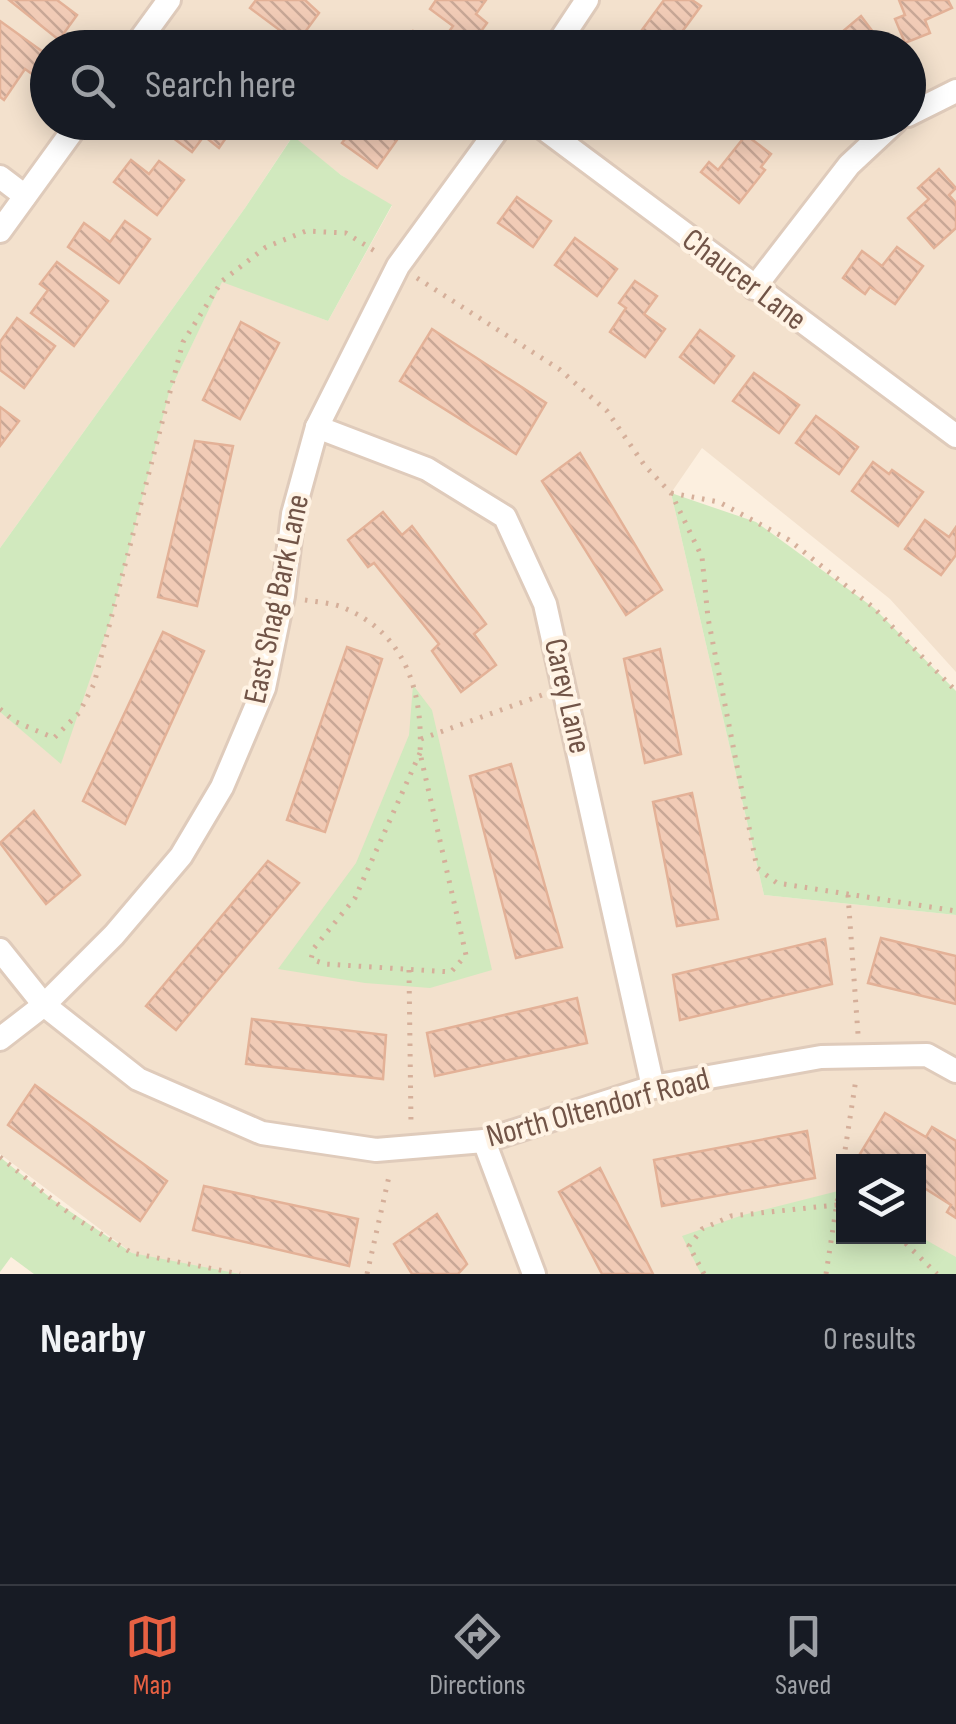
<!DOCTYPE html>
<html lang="en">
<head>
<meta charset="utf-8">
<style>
	:root { --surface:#171b24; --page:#242831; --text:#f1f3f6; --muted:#9ea1a6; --line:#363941; --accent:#e76143 }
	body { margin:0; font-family:"Sofia Sans Condensed",sans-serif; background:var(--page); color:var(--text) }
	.controls { position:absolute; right:30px; bottom:30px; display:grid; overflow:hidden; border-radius:0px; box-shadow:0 5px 25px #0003 }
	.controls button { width:90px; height:90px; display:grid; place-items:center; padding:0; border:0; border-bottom:2px solid var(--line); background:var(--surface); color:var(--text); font:50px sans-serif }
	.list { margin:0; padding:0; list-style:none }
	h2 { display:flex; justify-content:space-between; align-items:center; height:130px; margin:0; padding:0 40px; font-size:42px }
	h2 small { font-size:32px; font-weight:400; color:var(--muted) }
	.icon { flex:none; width:55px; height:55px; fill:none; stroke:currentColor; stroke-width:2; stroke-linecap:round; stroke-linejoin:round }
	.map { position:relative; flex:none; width:956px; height:1274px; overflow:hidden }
	.search { position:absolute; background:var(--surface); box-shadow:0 5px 25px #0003; left:30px; right:30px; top:30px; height:110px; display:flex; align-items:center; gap:25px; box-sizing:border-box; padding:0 35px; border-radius:55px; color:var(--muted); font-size:38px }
	.sheet { height:310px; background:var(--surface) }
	nav { display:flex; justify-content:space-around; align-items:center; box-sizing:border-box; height:140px; border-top:2px solid var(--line); background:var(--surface); font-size:28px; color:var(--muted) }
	nav a { display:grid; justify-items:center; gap:5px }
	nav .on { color:var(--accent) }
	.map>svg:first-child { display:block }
	.residential { fill:#f3e1cd; fill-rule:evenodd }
	.green { fill:#d1e9be }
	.building { fill:url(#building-back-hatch); stroke:#e3b197; stroke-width:2.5 }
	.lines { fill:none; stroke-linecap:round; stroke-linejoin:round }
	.street-casing { stroke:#dfcbbb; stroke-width:28 }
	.path { stroke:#d5af9a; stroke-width:5; stroke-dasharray:2.5 8; stroke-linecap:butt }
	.street { stroke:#fff; stroke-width:22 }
	.labels { text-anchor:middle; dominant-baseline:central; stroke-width:8; stroke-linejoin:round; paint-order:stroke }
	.street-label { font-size:32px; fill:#715447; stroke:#fff3e4 }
</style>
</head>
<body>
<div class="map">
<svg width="956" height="1274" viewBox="0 0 956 1274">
	<defs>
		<pattern id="building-back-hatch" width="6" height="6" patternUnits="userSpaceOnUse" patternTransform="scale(2.5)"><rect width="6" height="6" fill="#f1cbb6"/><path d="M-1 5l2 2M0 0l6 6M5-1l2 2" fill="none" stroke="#c8a796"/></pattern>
	</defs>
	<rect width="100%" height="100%" fill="#fcefdf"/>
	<path class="residential" d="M0,0H956V672L890,599L702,448L671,493L764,895L956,915V1274H220L132,1253L0,1154V712L61,763L169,393L222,281L328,321L392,206L341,175L292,137L245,208L0,548ZM48,48H908V122H48ZM844,1162H918V1236H844Z"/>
	<g class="green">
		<path d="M293,136L341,175L392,205L328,321L222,282L169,393L112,615L61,764L0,712V548L245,208Z"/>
		<path d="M671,493L756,522L874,608L956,691V915L764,895Z"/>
		<path d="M413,685L432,710L492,970L430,988L365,983L278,969L356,863L409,735Z"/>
		<path d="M0,1157L53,1200L132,1253L240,1274H34L11,1257L0,1272Z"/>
		<path d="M838,1191L843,1195L844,1236H919L956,1257V1274H701L682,1236L743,1215Z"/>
	</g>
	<g class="building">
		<path d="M9,0H57L77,15L59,40Z"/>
		<path d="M256,0H305L319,13L297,43L250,8Z"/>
		<path d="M436,0H486L476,14L487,23L469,48L448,33L453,26L430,9Z"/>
		<path d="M664,0H692L701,6L670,48L642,30Z"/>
		<path d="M899,0H948L952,8L925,20L930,33L905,43L895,19L905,15Z"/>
		<path d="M861,16L885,48H823Z"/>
		<path d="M0,21L46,54L32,74L25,69L4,100L0,97Z"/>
		<path d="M413,31L434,48H400Z"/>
		<path d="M160,122H237L219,148L204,136L192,152L157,126Z"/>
		<path d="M367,122L409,123L377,168L342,143L350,132L357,137Z"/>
		<path d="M768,122H797L785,137Z"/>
		<path d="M746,135L771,154L761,167L765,170L739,203L701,172L709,162L718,170Z"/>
		<path d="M131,160L149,174L159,161L184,180L157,215L114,182Z"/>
		<path d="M939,169L956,188L949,195L956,203V228L934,248L908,218L929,199L918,188Z"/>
		<path d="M517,197L551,221L533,247L498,223Z"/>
		<path d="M125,221L150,239L119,283L68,247L84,223L110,242Z"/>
		<path d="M575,238L617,269L597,296L555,265Z"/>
		<path d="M897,247L923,266L895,304L870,287L865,294L843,278L862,251L882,266Z"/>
		<path d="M57,262L108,301L74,346L31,313L48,290L40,284Z"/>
		<path d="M635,281L657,296L644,314L665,329L645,357L610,332L626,308L619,303Z"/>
		<path d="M17,318L55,346L24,388L0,370V342Z"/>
		<path d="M241,322L279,343L240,419L203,400Z"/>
		<path d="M432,329L546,403L516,454L400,381Z"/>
		<path d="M700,330L734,356L714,383L680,357Z"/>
		<path d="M754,373L799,405L779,433L733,401Z"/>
		<path d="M0,407L19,421L0,446Z"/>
		<path d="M816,416L858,447L839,474L796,443Z"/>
		<path d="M195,441L233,446L197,606L158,597Z"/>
		<path d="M580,453L662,590L626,615L542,481Z"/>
		<path d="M873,462L889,474L892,470L923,492L898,526L852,491Z"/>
		<path d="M383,512L402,535L412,526L486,624L474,634L496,665L461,692L432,651L439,644L374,563L368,567L348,540Z"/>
		<path d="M925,520L949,537L956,527V555L941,575L905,549Z"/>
		<path d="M163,632L204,651L125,824L83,801Z"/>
		<path d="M347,647L382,659L325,832L287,820Z"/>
		<path d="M660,649L681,754L645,763L624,659Z"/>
		<path d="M511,764L562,947L516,958L470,776Z"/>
		<path d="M692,793L718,919L677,926L653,802Z"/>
		<path d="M34,811L80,875L46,904L0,843Z"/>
		<path d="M268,861L299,883L176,1030L146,1006Z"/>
		<path d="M881,938L956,956V1004L868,983Z"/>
		<path d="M825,939L832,984L680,1020L673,975Z"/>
		<path d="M577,998L587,1043L435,1076L427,1033Z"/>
		<path d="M252,1019L386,1035L383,1079L246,1064Z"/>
		<path d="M35,1085L167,1181L140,1221L8,1125Z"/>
		<path d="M885,1113L926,1137L932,1127L956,1141V1218L947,1212L951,1205L918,1184V1162H855Z"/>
		<path d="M807,1131L815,1178L662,1206L654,1160Z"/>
		<path d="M600,1168L653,1274H602L559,1192Z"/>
		<path d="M204,1186L358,1219L349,1266L193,1230Z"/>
		<path d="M437,1214L467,1264L458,1274H412L394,1244Z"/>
	</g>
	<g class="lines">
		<g class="street-casing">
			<g id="street">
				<path d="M134,48L169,0"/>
				<path d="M555,48L587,0"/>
				<path d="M908,115L956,91"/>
				<path d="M535,122L956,436"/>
				<path d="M0,177L25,196"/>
				<path d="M0,231L79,122"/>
				<path d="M754,288L849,165L895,122"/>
				<path d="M317,427L427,469L505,517L545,604L653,1087"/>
				<path d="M0,950L44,1005L138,1079L262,1133L376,1150L484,1141L653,1087L821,1057L927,1055L956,1071"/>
				<path d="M0,1039L44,1005L114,935L181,856L222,787L264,688L283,596L293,514L317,427L398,266L503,122"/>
				<path d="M484,1141L534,1274"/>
			</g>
		</g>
		<g class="path">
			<path d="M417,278L559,369L607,411L645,466L671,493L702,557L708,618L757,868L777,883L956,911"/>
			<path d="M671,493L719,502L789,540L874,608L956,691"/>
			<path d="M305,600C318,602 333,603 344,608C406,634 423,692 420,753L466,955L451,972L325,964L311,959L314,948L355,898L420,753"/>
			<path d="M0,709L14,721L54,738L79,713L94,684L183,342L222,281L266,247L306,231L346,233L378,253"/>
			<path d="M421,739L545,694"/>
			<path d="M848,895L858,1034"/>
			<path d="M409,970L411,1124"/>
			<path d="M0,1157L75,1218L132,1253L240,1274"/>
			<path d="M898,1236L937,1274"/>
			<path d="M367,1274L390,1172"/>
			<path d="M704,1274L689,1246L702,1229L731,1216L836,1205L844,1209"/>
			<path d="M826,1274L856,1079"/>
		</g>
		<use href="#street" class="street"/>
	</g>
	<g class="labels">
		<g class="street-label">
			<text transform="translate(744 280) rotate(37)">Chaucer Lane</text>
			<text transform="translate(277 599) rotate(-78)">East Shag Bark Lane</text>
			<text transform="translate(567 696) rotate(77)">Carey Lane</text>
			<text transform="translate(598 1108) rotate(-15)">North Oltendorf Road</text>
		</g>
	</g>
</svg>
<div class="controls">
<button><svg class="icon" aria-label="layers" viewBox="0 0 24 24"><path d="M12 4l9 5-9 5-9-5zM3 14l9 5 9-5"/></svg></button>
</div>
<div class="search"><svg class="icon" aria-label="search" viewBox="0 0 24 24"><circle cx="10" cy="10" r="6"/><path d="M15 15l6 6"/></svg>Search here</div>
</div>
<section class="sheet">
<h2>Nearby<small>0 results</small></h2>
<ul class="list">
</ul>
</section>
<nav>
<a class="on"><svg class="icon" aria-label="map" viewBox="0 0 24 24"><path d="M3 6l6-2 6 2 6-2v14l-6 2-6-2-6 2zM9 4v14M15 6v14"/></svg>Map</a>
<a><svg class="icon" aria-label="directions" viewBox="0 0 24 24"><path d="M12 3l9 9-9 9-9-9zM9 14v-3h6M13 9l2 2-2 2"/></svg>Directions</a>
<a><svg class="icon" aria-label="saved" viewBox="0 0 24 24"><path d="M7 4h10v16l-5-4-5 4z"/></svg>Saved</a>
</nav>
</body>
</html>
